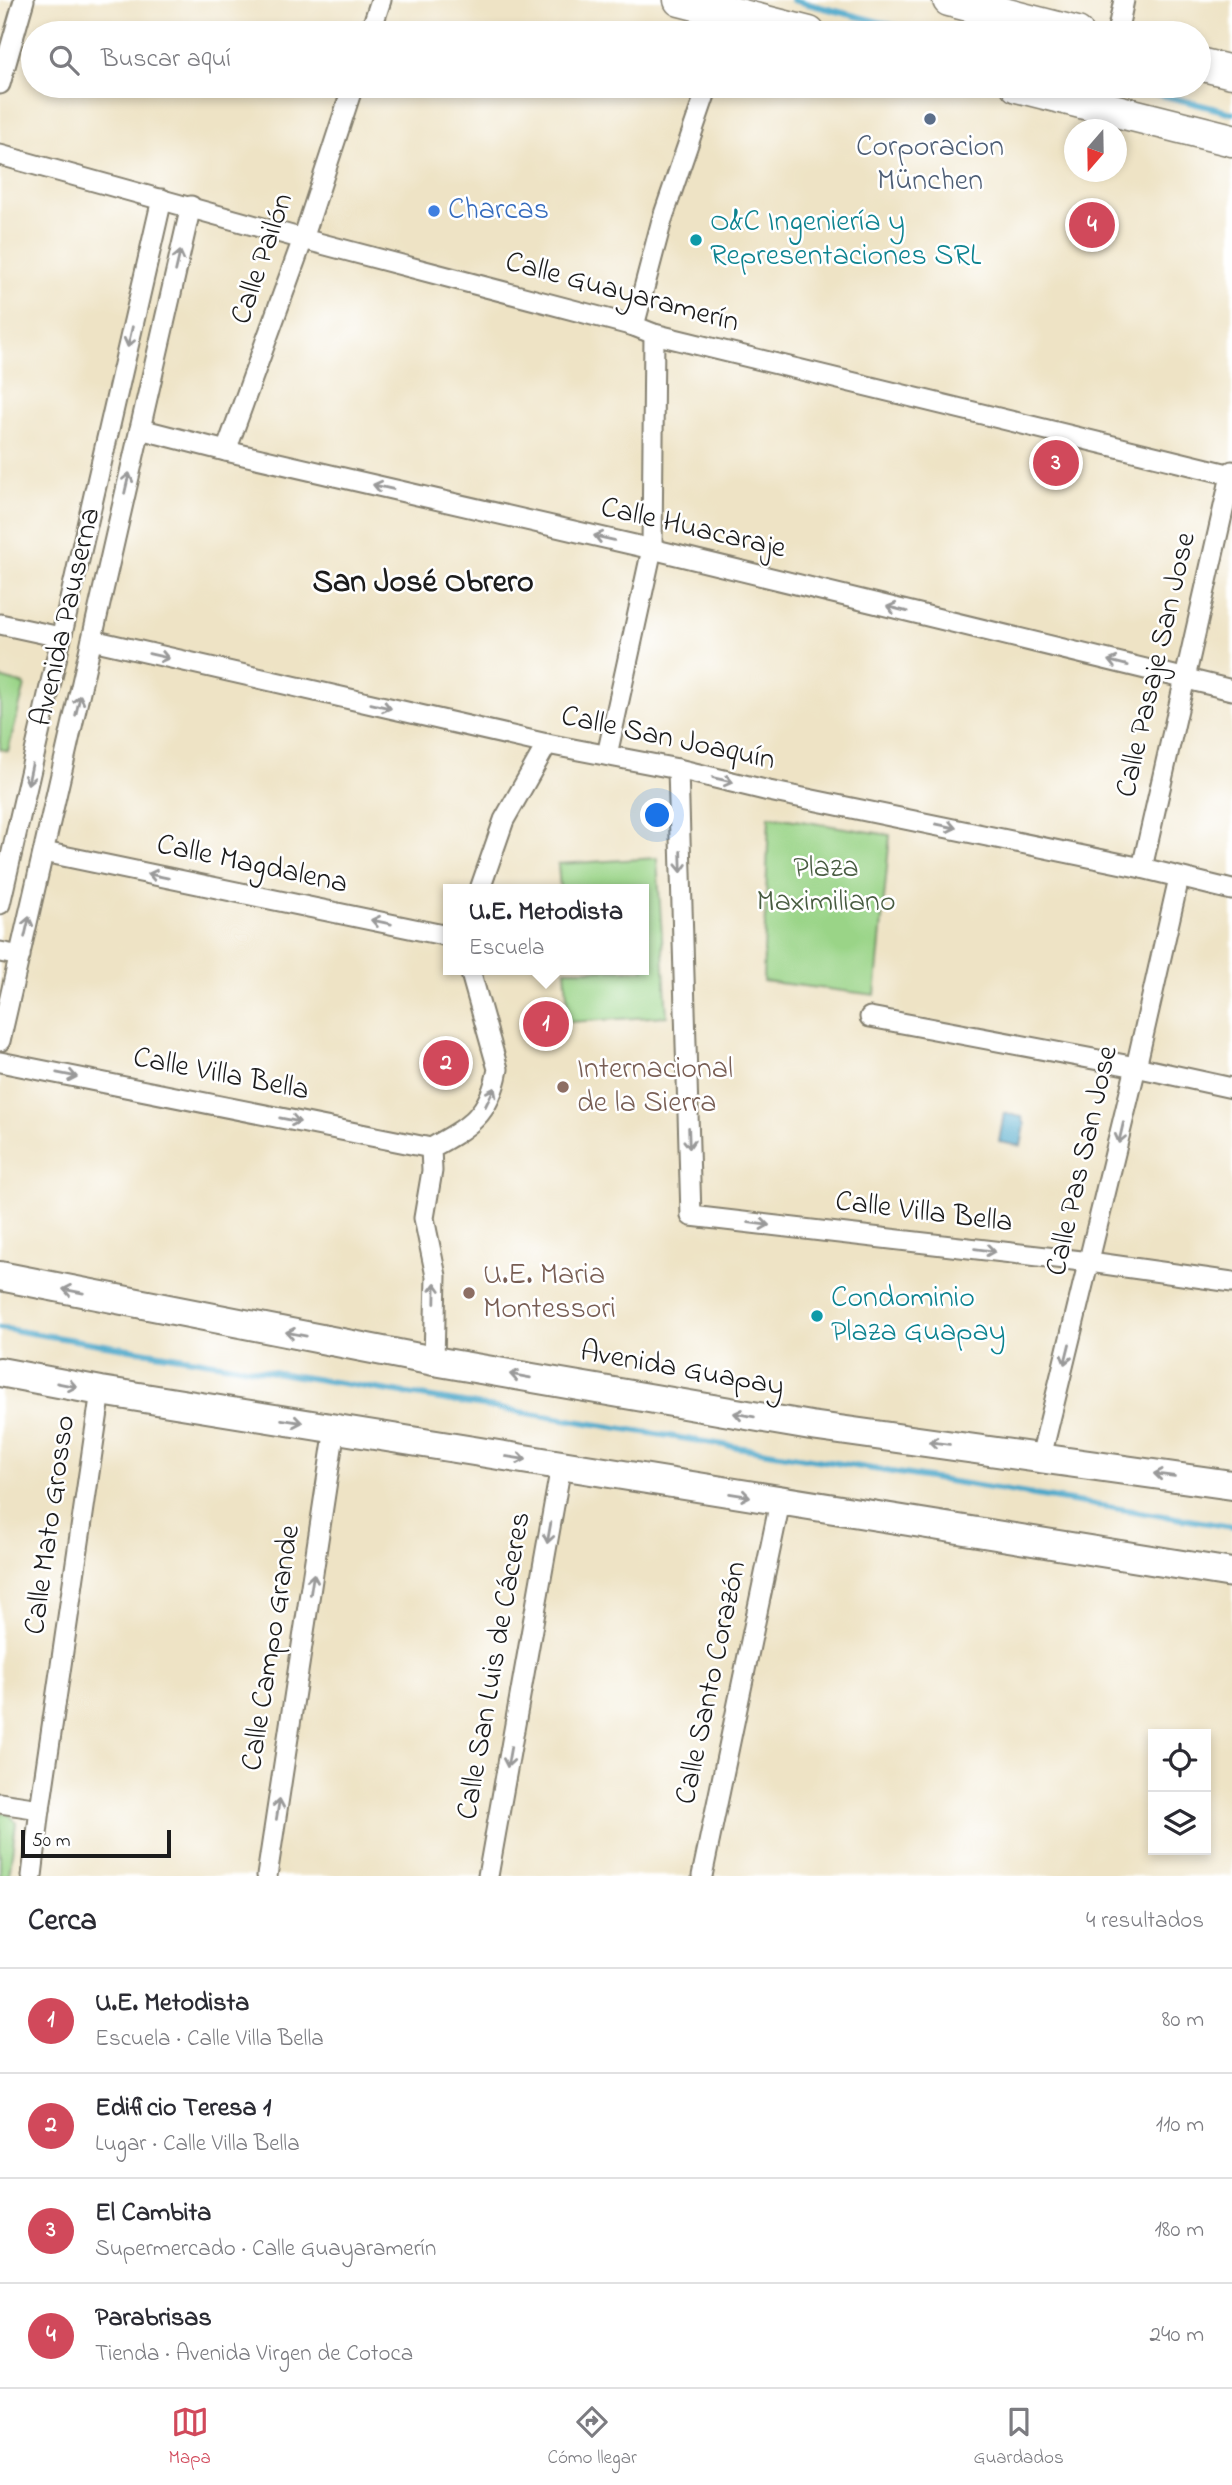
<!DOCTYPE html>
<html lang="es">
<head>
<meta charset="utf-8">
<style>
	:root { --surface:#fff; --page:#f2f2f3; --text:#2b2b33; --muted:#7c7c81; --line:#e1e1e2; --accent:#d1495b }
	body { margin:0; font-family:"Indie Flower",sans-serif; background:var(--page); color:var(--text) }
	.controls { position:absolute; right:21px; bottom:21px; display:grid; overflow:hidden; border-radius:0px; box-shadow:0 4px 10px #0003 }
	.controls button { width:63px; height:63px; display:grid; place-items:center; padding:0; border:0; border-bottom:2px solid var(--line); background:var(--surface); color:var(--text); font:35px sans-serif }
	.compass { position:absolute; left:1064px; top:119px; width:63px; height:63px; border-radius:50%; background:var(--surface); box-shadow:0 4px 10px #0003; rotate:200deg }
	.scale { position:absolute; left:21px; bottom:18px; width:150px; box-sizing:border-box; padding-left:7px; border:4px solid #1c1c1c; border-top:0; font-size:19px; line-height:24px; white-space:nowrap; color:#1c1c1c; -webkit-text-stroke:5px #fff; paint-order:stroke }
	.you { position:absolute; left:658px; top:816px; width:24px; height:24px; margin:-18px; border:5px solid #fff; border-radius:50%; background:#1a73e8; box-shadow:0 0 0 10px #1a73e833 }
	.badge { display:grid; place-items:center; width:46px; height:46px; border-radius:50%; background:var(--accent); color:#fff; font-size:23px; font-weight:700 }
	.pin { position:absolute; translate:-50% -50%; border:4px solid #fff; box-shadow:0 2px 7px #0006 }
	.popup { position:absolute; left:443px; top:884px; width:206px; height:91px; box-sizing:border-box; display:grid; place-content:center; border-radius:0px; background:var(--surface); filter:drop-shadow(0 2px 5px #0005); font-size:23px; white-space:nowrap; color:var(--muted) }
	.popup b { font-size:26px; color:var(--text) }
	.popup::after { content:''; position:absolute; left:50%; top:100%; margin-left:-14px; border:14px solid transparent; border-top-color:var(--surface) }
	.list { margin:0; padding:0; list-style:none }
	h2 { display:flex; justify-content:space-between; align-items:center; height:91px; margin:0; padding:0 28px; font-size:30px }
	h2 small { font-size:23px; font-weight:400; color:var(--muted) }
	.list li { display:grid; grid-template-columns:46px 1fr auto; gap:21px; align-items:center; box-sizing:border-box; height:105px; padding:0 28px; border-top:2px solid var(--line) }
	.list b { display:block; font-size:26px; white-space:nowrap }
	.list p { margin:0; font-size:23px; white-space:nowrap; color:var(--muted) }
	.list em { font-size:23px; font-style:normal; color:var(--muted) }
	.icon { flex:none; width:38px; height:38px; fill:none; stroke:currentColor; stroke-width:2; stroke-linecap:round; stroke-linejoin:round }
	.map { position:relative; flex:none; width:1232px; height:1876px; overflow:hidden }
	.search { position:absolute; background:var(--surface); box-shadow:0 4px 10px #0003; left:21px; right:21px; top:21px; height:77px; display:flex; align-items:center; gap:18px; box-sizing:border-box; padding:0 24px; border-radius:38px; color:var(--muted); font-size:26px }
	.sheet { height:511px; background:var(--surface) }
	nav { display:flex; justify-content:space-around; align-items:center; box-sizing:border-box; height:98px; border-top:2px solid var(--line); background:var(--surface); font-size:19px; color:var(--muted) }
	nav a { display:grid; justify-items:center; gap:4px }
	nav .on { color:var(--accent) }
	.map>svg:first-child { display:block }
	.green { fill:#9ad487; stroke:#5b7852; stroke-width:2 }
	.water { fill:#4ba7c9; stroke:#346272; stroke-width:2 }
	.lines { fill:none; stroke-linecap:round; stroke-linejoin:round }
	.stream { stroke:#4ba7c9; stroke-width:6 }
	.minor-casing { stroke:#858070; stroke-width:23 }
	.secondary-casing { stroke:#858070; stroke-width:32 }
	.primary-casing { stroke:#858070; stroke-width:35 }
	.minor { stroke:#fff; stroke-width:19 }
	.secondary { stroke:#fff; stroke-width:28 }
	.primary { stroke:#fff; stroke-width:32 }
	.oneway { stroke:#999 }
	.service-dot { fill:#5c6f8a; stroke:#fff; stroke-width:2.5 }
	.shop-dot { fill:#3f7fe0; stroke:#fff; stroke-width:2.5 }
	.culture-dot { fill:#0f9aa8; stroke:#fff; stroke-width:2.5 }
	.education-dot { fill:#8d6e63; stroke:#fff; stroke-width:2.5 }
	.labels { text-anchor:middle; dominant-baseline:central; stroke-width:5; stroke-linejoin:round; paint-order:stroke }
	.service-label { font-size:30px; fill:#4e5e75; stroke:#fff }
	.shop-label { font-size:30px; fill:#366cbe; stroke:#fff; text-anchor:start }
	.culture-label { font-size:30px; fill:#0d838f; stroke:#fff; text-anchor:start }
	.street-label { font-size:30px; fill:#1c1c1c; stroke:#fff }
	.park-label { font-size:30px; fill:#485c41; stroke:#fff }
	.education-label { font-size:30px; fill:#785e54; stroke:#fff; text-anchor:start }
	.neighbourhood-label { font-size:32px; font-weight:bold; fill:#1c1c1c; stroke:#fff }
</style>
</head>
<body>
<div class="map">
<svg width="1232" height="1876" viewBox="0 0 1232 1876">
	<rect width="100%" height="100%" fill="#fff"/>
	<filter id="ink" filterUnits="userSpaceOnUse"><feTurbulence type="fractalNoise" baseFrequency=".0143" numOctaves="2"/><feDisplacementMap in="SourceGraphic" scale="14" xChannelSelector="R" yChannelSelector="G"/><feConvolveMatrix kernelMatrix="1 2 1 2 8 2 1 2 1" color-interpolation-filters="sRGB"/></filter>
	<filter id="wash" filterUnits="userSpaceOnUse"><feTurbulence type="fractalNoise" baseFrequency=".00686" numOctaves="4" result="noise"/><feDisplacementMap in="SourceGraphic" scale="28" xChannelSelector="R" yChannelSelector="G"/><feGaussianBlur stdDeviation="1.57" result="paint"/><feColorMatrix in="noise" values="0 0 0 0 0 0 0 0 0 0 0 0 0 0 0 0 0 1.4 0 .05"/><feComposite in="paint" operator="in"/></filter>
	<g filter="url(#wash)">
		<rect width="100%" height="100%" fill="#eee3c5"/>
		<g class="green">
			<path d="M0,678L25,685L8,751L0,749Z"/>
			<path d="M769,816L890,835L875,995L763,981Z"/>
			<path d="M657,858L667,1016L569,1022L565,970H644V889H560L558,864Z"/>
			<path d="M0,1812L9,1813L16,1823L9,1876H0Z"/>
		</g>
		<path class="water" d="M1004,1113L1022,1117L1025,1125L1021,1146L999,1142Z"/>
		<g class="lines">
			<g class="stream">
				<path d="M793,0L922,33"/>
				<path d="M1126,86L1232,113"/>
				<path d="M0,1328L1232,1527"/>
			</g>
		</g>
	</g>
	<g filter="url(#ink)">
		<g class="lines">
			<g class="minor-casing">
				<g id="minor">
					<path d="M370,33L381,0"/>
					<path d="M1117,33L1124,0"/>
					<path d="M0,84L24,0"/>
					<path d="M0,155L303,239L634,326L654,334L1232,475"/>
					<path d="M634,326L662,220L708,86"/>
					<path d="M140,429L226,451L652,549L1232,690"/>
					<path d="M226,451L303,239L353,86"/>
					<path d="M0,624L60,637"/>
					<path d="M92,640L547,744L678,769L769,791L1142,868L1232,890"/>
					<path d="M607,755L652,549L654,334"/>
					<path d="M678,769L691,1216L1090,1262L1232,1282"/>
					<path d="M44,852L448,936"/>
					<path d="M1142,868L1232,471"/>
					<path d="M480,889L504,820L547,744"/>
					<path d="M0,904L162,199"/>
					<path d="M0,952L20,956"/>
					<path d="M870,1017L1136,1067L1232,1088"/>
					<path d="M0,1041L191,206"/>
					<path d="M0,1062L431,1148"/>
					<path d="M434,1361L436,1276L424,1218L432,1171L431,1148C469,1127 490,1115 498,1069L470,970"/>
					<path d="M1041,1457L1136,1067L1179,878"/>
					<path d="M0,1803L40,1809"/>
					<path d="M32,1876L40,1809L101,1391"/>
					<path d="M267,1876L335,1428"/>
					<path d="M488,1876L561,1466"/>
					<path d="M702,1876L780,1502"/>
				</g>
			</g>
			<g class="secondary-casing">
				<g id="secondary">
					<path d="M0,1276L434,1361L811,1426L1232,1485"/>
					<path d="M0,1372L101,1391L1232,1573"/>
				</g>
			</g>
			<g class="primary-casing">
				<g id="primary">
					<path d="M680,0L809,33"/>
					<path d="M949,0L1077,33"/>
					<path d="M1199,64L1232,72"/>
					<path d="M1017,86L1232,140"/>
				</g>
			</g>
			<use href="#minor" class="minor"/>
			<use href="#secondary" class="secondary"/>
			<use href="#primary" class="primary"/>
		</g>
		<defs><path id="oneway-shaft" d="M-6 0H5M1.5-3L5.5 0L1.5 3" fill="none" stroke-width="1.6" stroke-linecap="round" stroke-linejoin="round" transform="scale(1.75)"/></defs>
		<g class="oneway">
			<use href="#oneway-shaft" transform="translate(178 261) rotate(-77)"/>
			<use href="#oneway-shaft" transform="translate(130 337) rotate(103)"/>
			<use href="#oneway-shaft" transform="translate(127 483) rotate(-77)"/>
			<use href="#oneway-shaft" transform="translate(383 487) rotate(-167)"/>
			<use href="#oneway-shaft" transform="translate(604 538) rotate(-167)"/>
			<use href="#oneway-shaft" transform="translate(897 609) rotate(-166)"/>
			<use href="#oneway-shaft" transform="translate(159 656) rotate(13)"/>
			<use href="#oneway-shaft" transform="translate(1118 663) rotate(-166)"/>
			<use href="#oneway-shaft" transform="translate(78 705) rotate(-77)"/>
			<use href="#oneway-shaft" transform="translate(381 706) rotate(13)"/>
			<use href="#oneway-shaft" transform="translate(30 774) rotate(102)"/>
			<use href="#oneway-shaft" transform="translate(723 780) rotate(13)"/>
			<use href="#oneway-shaft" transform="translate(946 826) rotate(12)"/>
			<use href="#oneway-shaft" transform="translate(681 862) rotate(88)"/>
			<use href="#oneway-shaft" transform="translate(158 876) rotate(-168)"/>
			<use href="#oneway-shaft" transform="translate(381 922) rotate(-168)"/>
			<use href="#oneway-shaft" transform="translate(27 927) rotate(-77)"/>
			<use href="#oneway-shaft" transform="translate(67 1075) rotate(11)"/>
			<use href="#oneway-shaft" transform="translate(490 1097) rotate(-64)"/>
			<use href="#oneway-shaft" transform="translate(290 1120) rotate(11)"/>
			<use href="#oneway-shaft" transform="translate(1121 1133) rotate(103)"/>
			<use href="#oneway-shaft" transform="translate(689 1138) rotate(88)"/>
			<use href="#oneway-shaft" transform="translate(759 1224) rotate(7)"/>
			<use href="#oneway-shaft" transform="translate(985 1250) rotate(7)"/>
			<use href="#oneway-shaft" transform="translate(73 1291) rotate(-169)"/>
			<use href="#oneway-shaft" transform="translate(435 1293) rotate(-89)"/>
			<use href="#oneway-shaft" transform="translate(296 1334) rotate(-169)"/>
			<use href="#oneway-shaft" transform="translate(1067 1354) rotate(104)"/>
			<use href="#oneway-shaft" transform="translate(520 1376) rotate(-170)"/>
			<use href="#oneway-shaft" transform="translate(67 1385) rotate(11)"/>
			<use href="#oneway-shaft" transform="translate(744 1415) rotate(-170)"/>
			<use href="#oneway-shaft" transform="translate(292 1421) rotate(9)"/>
			<use href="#oneway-shaft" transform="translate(939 1443) rotate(-172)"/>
			<use href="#oneway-shaft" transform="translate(516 1458) rotate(9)"/>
			<use href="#oneway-shaft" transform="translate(1164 1475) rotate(-172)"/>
			<use href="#oneway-shaft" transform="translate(740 1495) rotate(9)"/>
			<use href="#oneway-shaft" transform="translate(549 1533) rotate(100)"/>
			<use href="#oneway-shaft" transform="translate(312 1584) rotate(-81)"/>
			<use href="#oneway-shaft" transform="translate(509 1757) rotate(100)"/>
			<use href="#oneway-shaft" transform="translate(278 1809) rotate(-81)"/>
		</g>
	</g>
	<circle class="service-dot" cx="930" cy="119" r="7"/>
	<circle class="shop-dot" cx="434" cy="211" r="7"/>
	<g class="culture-dot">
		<circle cx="696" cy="240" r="7"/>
		<circle cx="817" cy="1316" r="7"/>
	</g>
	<g class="education-dot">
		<circle cx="563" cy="1087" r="7"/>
		<circle cx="469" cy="1293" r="7"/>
	</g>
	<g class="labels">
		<g class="service-label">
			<text x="930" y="148">Corporacion<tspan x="930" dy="34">München</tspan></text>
		</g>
		<g class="shop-label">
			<text x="448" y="211">Charcas</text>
		</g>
		<g class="culture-label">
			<text x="710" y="223">O&amp;C Ingeniería y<tspan x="710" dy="34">Representaciones SRL</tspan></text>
			<text x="831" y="1299">Condominio<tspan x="831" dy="34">Plaza Guapay</tspan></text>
		</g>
		<g class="street-label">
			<text transform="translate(263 259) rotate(-71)">Calle Pailón</text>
			<text transform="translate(622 293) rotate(15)">Calle Guayaramerín</text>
			<text transform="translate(693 529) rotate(13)">Calle Huacaraje</text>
			<text transform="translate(67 617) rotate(-77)">Avenida Pauserna</text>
			<text transform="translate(1157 665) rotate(-77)">Calle Pasaje San Jose</text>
			<text transform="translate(668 739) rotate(12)">Calle San Joaquín</text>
			<text transform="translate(252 865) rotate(12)">Calle Magdalena</text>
			<text transform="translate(221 1075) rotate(11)">Calle Villa Bella</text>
			<text transform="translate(1083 1161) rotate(-77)">Calle Pas San Jose</text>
			<text transform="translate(924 1213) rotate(7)">Calle Villa Bella</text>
			<text transform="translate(682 1370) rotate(10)">Avenida Guapay</text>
			<text transform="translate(51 1525) rotate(-82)">Calle Mato Grosso</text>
			<text transform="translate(272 1648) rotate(-81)">Calle Campo Grande</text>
			<text transform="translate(495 1666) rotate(-80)">Calle San Luis de Cáceres</text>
			<text transform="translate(712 1683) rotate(-78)">Calle Santo Corazón</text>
		</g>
		<g class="park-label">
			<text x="826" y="869">Plaza<tspan x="826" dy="34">Maximiliano</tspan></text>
		</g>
		<g class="education-label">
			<text x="577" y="1070">Internacional<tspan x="577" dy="34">de la Sierra</tspan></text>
			<text x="483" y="1276">U.E. Maria<tspan x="483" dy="34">Montessori</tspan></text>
		</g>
		<g class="neighbourhood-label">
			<text x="423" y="583">San José Obrero</text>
		</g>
	</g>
</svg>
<div class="controls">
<button><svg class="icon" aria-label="locate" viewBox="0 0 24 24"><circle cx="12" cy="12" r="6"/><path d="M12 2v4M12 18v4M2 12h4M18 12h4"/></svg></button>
<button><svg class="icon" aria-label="layers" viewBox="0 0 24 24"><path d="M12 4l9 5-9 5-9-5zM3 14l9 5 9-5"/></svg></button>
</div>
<svg class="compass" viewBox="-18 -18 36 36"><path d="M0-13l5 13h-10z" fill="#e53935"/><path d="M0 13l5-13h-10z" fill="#7c7c81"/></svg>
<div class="scale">50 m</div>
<div class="you"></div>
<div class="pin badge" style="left:546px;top:1024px">1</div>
<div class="popup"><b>U.E. Metodista</b>Escuela</div>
<div class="pin badge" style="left:446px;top:1063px">2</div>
<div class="pin badge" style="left:1056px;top:463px">3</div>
<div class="pin badge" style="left:1092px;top:225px">4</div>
<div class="search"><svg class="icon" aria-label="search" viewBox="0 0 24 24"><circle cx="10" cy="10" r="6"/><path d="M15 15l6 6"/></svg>Buscar aquí</div>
</div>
<section class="sheet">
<h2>Cerca<small>4 resultados</small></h2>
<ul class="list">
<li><span class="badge">1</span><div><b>U.E. Metodista</b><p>Escuela · Calle Villa Bella</p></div><em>80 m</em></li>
<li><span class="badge">2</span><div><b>Edificio Teresa 1</b><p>Lugar · Calle Villa Bella</p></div><em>110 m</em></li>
<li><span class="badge">3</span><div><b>El Cambita</b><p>Supermercado · Calle Guayaramerín</p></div><em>180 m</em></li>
<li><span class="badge">4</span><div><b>Parabrisas</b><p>Tienda · Avenida Virgen de Cotoca</p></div><em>240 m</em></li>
</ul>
</section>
<nav>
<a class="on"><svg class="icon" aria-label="map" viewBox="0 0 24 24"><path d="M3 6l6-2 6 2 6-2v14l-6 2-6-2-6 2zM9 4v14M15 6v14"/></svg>Mapa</a>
<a><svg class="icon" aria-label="directions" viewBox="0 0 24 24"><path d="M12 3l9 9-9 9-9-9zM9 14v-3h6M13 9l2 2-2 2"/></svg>Cómo llegar</a>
<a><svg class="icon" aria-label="saved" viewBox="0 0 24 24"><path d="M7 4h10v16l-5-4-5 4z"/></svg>Guardados</a>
</nav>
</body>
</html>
